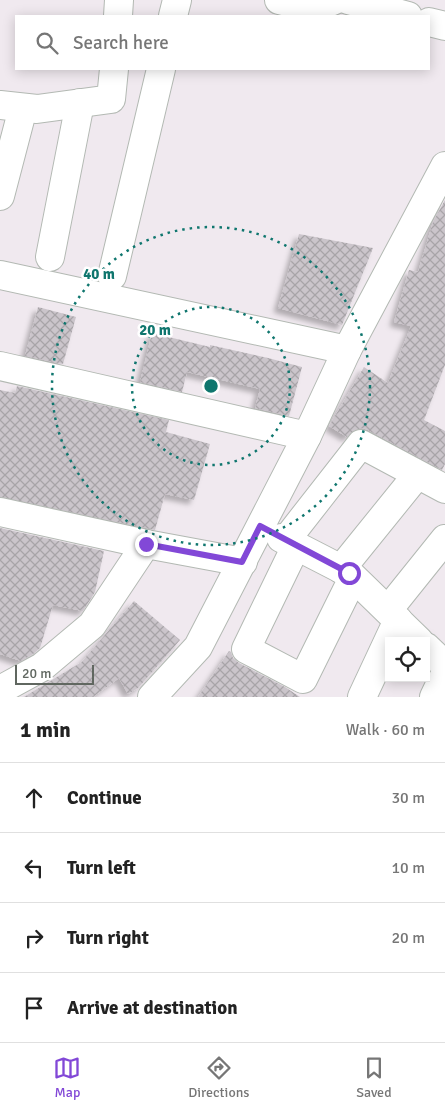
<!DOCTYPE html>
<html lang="en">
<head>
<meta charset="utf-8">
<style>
	:root { --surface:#fff; --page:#f6f6f6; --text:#222; --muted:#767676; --line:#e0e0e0; --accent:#8248d7 }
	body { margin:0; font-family:Signika,sans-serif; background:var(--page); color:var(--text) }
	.controls { position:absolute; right:15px; bottom:15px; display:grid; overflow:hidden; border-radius:0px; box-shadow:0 2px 12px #0003 }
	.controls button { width:45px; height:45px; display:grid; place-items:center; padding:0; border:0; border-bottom:1px solid var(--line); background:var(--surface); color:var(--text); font:25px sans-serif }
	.scale { position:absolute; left:15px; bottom:12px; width:79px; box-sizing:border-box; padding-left:5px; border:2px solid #606760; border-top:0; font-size:14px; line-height:18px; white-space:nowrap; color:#606760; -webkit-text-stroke:4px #fff; paint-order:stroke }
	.stop { position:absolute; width:15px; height:15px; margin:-11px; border:4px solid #8248d7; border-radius:50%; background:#fff }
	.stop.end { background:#8248d7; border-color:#fff; box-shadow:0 1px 5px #0008 }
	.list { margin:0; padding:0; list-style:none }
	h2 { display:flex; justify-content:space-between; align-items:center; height:65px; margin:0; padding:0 20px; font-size:21px }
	h2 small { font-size:16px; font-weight:400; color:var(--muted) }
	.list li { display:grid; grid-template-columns:32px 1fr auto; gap:15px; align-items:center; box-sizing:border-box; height:70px; padding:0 20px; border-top:1px solid var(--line) }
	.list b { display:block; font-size:19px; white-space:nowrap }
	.list em { font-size:16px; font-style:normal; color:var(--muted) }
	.icon { flex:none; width:28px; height:28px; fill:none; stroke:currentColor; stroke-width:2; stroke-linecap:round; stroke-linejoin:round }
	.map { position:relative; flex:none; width:445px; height:697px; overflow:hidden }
	.search { position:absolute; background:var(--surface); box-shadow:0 2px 12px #0003; left:15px; right:15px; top:15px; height:55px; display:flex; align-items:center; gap:12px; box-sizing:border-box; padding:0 18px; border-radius:0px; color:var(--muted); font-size:19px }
	.sheet { height:345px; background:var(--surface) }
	nav { display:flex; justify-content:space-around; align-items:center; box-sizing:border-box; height:70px; border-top:1px solid var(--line); background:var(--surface); font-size:14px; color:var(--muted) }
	nav a { display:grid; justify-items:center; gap:2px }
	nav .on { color:var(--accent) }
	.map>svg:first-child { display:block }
	.building { fill:url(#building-cross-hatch); filter:url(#shadow) }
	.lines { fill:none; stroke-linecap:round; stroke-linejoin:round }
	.minor-casing { stroke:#b3b9b3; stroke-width:30 }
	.minor { stroke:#fff; stroke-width:28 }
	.route { stroke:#8248d7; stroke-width:6 }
	.ring { fill:none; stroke:#0f766e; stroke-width:2.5; stroke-dasharray:2.5 5 }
	.centre { fill:#0f766e; stroke:#fff; stroke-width:2.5 }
	.ring-label { font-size:15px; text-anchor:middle; font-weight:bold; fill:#0f766e; stroke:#fff; stroke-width:5; stroke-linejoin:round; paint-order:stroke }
</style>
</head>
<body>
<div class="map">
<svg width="445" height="697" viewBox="0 0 445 697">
	<defs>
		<pattern id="building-cross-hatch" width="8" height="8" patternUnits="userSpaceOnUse" patternTransform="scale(1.25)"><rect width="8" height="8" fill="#cbc5cb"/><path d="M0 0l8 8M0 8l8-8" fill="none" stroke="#a8a4a8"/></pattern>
		<filter id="shadow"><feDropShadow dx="-4.5" dy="4.5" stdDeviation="2.5" flood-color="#0004"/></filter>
	</defs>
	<rect width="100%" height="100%" fill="#f0e9ef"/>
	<g class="building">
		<path d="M445,200V365L424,420L445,431V464L442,470L368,430L362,428L355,430L347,437L329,426L364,367L388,383L411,326L394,322L409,270L418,272L433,222Z"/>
		<path d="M299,234L373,248L342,325L278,308Z"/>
		<path d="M38,307L76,317L63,364L25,356Z"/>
		<path d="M152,333L210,347V345L268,358L302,367L289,416L255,408L260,389L187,372L182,392L140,382Z"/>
		<path d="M17,386L169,420L166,432L210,444L194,500L165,494L155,530L0,497V390L15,393Z"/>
		<path d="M0,528L104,551L95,592L83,611L53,605L40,648L33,654L21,661L0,654Z"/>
		<path d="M134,601L180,640L138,688L128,694L119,678L93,697H24L80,663V664Z"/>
		<path d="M229,651L231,652L233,658L239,663L285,687L300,697H198Z"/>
	</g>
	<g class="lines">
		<g class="minor-casing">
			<g id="minor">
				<path d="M279,0L314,9L335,0"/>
				<path d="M348,0L408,16"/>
				<path d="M118,16L119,0"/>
				<path d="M173,16L177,0"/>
				<path d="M429,22L445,26"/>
				<path d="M0,105L37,109L111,99L114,69"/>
				<path d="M0,196L23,108"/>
				<path d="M50,257L80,103"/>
				<path d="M0,275L347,350"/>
				<path d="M112,276L161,69"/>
				<path d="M0,366L307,436"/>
				<path d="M0,512L146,544L243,562"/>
				<path d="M281,538L349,573L419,641"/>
				<path d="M286,540L361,444L445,489"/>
				<path d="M296,546L246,649L303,679L353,578"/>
				<path d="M341,569L417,475"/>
				<path d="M388,610L445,539"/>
				<path d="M426,647L445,665"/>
				<path d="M0,690L42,667L92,625L146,544"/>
				<path d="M152,697L198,647L307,436L347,350L445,166"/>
				<path d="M362,697L398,620"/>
				<path d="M434,697L445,674"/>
			</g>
		</g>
		<use href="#minor" class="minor"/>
	</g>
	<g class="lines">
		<path class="route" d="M146,544L242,562L260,526L349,573"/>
	</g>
	<g class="ring">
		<circle cx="211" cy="386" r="79"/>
		<circle cx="211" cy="386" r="159"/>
	</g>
	<circle cx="211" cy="386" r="8" class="centre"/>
	<g class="ring-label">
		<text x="99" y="279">40 m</text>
		<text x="155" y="335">20 m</text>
	</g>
</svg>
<div class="controls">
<button><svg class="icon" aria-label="locate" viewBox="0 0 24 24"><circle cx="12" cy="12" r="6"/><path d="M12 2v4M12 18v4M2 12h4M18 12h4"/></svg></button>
</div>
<div class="scale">20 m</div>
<div class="stop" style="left:349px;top:573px"></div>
<div class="stop end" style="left:146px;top:544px"></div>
<div class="search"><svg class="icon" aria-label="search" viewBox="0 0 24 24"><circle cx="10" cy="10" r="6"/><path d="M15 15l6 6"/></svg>Search here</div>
</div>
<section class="sheet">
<h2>1 min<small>Walk · 60 m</small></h2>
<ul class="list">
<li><svg class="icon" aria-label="ahead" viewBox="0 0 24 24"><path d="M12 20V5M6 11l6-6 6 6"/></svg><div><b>Continue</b></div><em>30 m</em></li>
<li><svg class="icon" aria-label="left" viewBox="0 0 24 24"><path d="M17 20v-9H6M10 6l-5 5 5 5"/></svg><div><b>Turn left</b></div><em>10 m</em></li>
<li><svg class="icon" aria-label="right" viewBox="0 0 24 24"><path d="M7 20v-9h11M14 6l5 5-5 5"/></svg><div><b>Turn right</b></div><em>20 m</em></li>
<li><svg class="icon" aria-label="arrive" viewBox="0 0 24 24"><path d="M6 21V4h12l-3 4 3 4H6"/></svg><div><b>Arrive at destination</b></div></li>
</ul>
</section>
<nav>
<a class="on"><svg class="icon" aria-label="map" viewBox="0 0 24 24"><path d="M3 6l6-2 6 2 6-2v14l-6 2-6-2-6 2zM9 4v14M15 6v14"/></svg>Map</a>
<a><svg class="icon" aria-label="directions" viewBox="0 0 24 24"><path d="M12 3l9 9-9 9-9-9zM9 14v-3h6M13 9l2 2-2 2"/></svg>Directions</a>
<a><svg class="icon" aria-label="saved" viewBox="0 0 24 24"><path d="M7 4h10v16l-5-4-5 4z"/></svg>Saved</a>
</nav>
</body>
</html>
